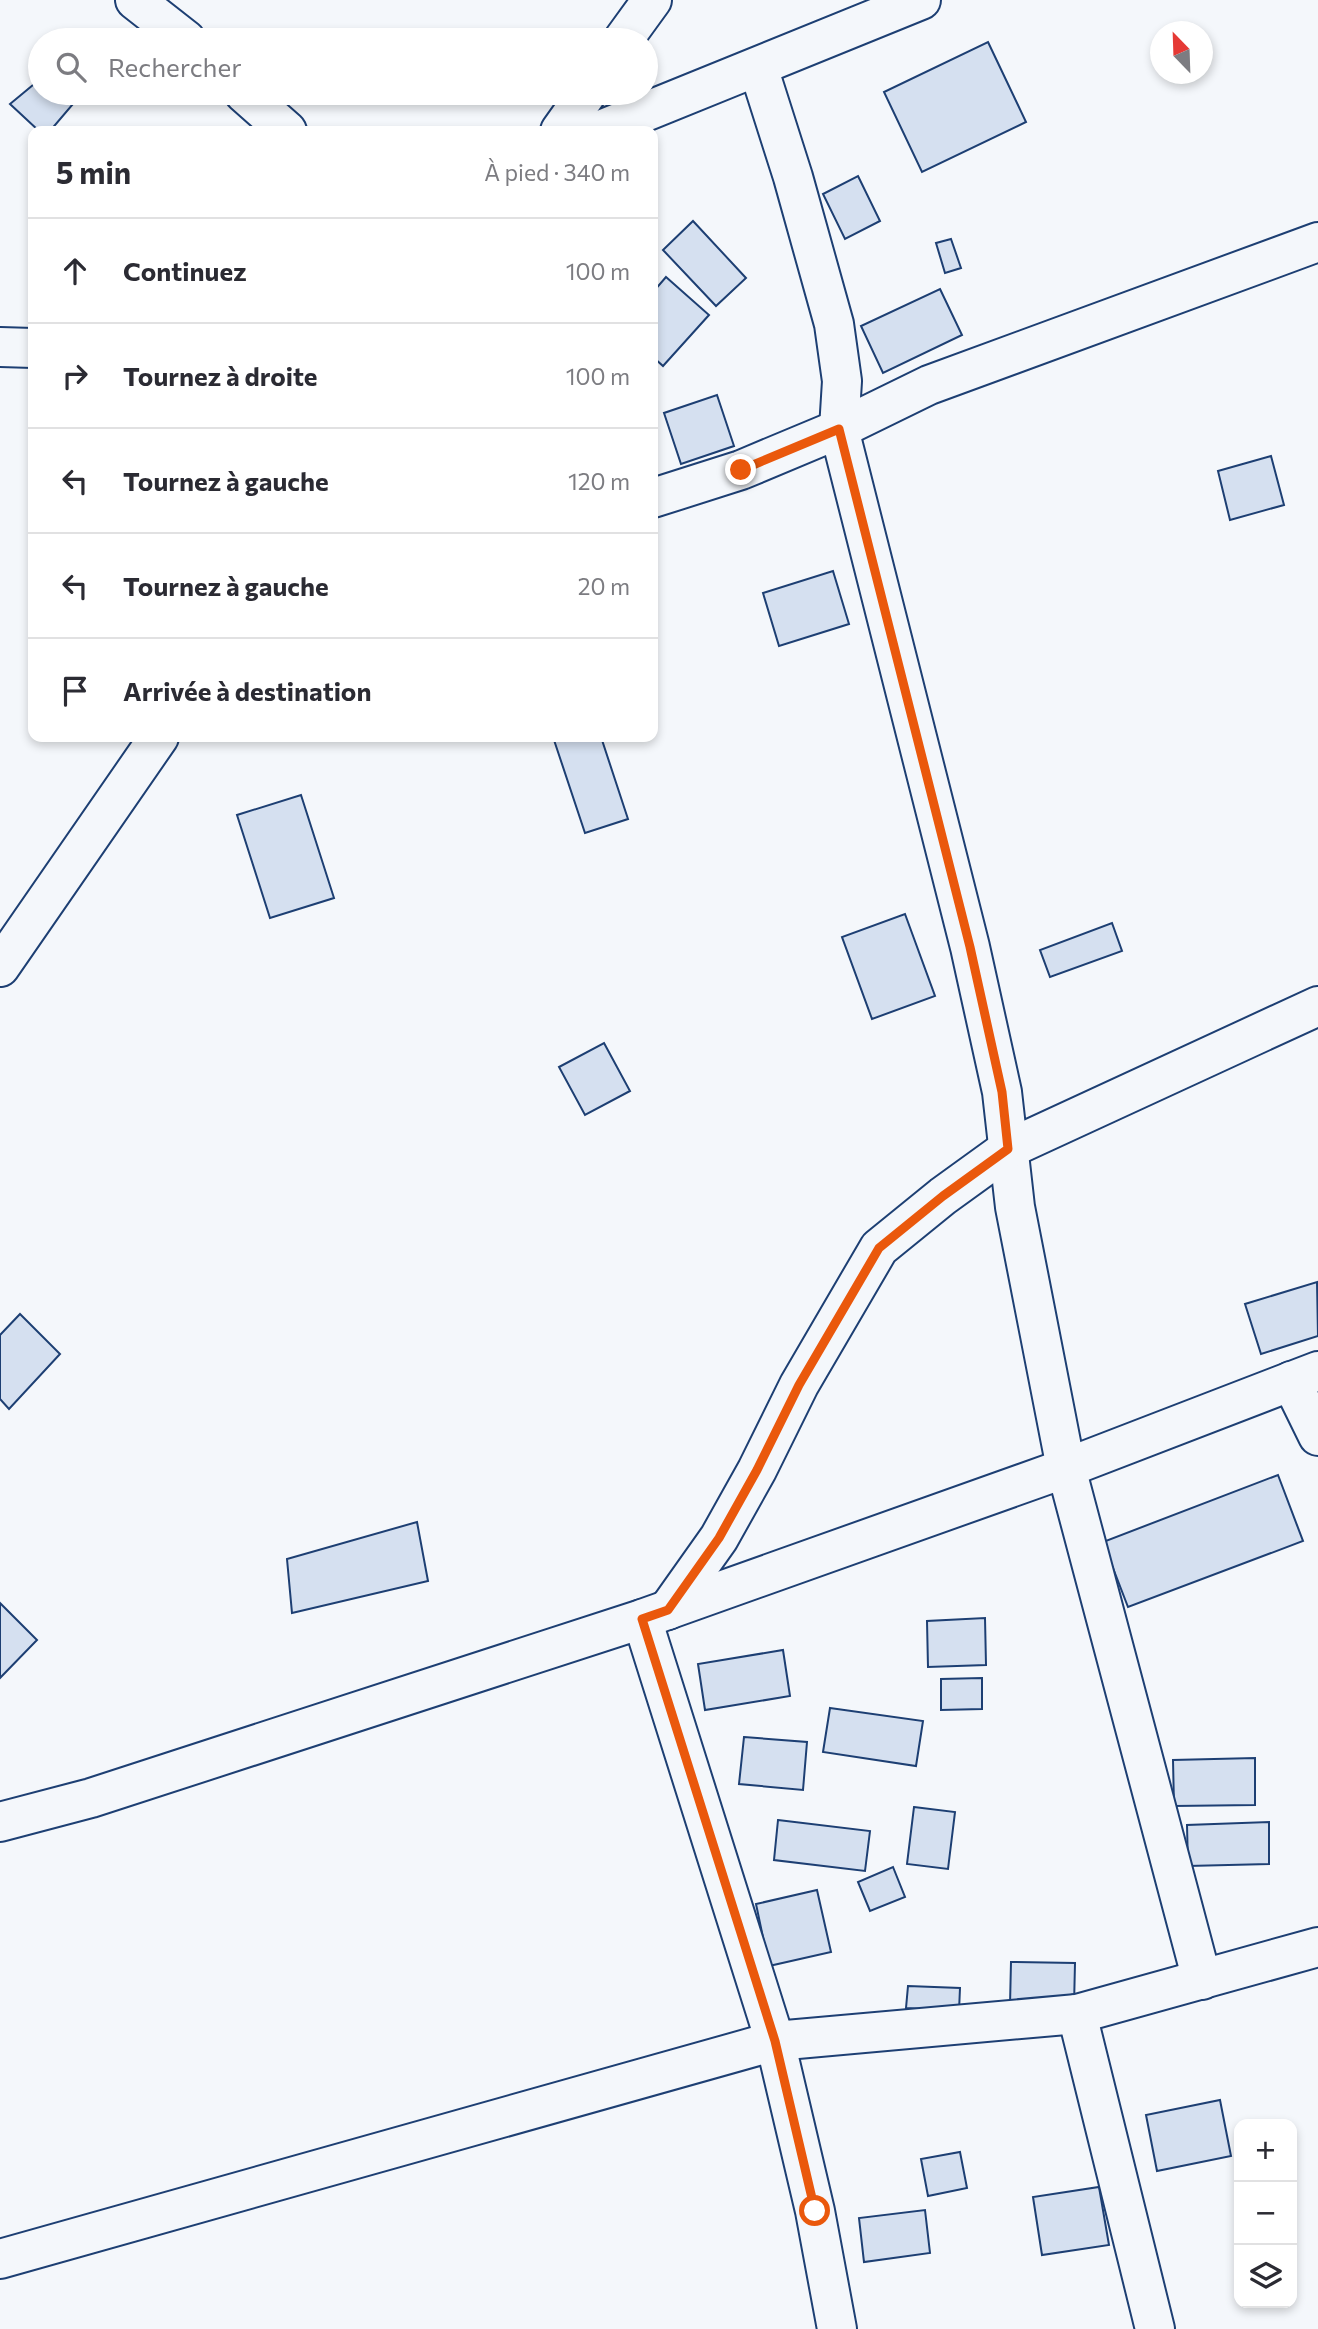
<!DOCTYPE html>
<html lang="fr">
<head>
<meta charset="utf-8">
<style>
	:root { --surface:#fff; --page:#f2f2f3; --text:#2b2b33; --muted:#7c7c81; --line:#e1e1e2 }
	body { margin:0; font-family:Commissioner,sans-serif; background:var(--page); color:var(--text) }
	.controls { position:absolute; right:21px; bottom:21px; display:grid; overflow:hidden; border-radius:14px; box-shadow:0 4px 10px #0003 }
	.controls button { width:63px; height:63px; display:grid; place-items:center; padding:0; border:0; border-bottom:2px solid var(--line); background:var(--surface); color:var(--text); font:35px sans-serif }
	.compass { position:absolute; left:1150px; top:21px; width:63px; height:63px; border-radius:50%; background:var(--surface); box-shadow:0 4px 10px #0003; rotate:337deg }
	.stop { position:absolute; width:21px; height:21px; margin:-16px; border:5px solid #ea580c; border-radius:50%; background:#fff }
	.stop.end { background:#ea580c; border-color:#fff; box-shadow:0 2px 7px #0008 }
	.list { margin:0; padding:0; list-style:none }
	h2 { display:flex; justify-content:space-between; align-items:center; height:91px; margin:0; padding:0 28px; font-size:30px }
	h2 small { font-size:23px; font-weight:400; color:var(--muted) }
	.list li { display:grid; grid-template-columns:46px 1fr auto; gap:21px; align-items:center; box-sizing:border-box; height:105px; padding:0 28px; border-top:2px solid var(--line) }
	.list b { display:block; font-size:26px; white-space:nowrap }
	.list em { font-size:23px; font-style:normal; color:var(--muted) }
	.icon { flex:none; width:38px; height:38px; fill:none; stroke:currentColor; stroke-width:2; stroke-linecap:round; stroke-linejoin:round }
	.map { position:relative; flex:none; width:1318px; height:2329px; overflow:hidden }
	.search { position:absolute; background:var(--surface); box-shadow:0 4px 10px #0003; left:28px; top:28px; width:630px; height:77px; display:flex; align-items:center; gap:18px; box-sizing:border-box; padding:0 24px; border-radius:38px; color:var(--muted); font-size:26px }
	.panel { position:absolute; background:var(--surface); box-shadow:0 4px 10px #0003; left:28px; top:126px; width:630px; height:616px; border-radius:14px }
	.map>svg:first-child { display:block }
	.building { fill:#d5e0f0; stroke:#1d3f73; stroke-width:2 }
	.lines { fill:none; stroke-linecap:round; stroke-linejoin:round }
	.minor-casing { stroke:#1d3f73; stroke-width:42 }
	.minor { stroke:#f4f7fb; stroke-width:38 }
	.route { stroke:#ea580c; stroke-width:9 }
</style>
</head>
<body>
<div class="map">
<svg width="1318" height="2329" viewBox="0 0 1318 2329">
	<rect width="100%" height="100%" fill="#f4f7fb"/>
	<g class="building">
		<path d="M988,42L1026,122L922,172L884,92Z"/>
		<path d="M39,80L40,93H57L73,104L50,131H39L10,104Z"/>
		<path d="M858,176L880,221L845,239L823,194Z"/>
		<path d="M693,221L746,278L716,306L663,250Z"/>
		<path d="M951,239L961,268L945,273L936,243Z"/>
		<path d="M666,277L709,315L663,366L653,357V292Z"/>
		<path d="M940,289L962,335L883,373L861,326Z"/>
		<path d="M717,395L734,446L681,464L664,413Z"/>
		<path d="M1271,456L1284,505L1230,520L1218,471Z"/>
		<path d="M833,571L849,624L779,646L763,593Z"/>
		<path d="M565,737H601L628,819L585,833L554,740Z"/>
		<path d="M301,795L334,898L270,918L237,815Z"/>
		<path d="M905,914L935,996L872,1019L842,937Z"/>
		<path d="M1112,923L1122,951L1050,977L1040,950Z"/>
		<path d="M604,1043L630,1091L585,1115L559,1067Z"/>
		<path d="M1317,1282L1318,1336L1261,1354L1245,1304Z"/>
		<path d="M20,1314L60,1354L9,1409L0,1399V1335Z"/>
		<path d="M1278,1475L1303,1541L1128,1607L1103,1542Z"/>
		<path d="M417,1522L428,1581L292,1613L287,1559Z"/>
		<path d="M0,1603L37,1640L0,1678Z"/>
		<path d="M985,1618L986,1665L928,1667L927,1621Z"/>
		<path d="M783,1650L790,1696L705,1710L698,1664Z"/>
		<path d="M982,1678V1709L941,1710V1679Z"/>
		<path d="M830,1708L923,1721L916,1766L823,1752Z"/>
		<path d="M744,1737L807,1742L803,1790L739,1784Z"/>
		<path d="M1255,1758V1805L1174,1806L1173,1760Z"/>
		<path d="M914,1807L955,1812L948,1869L907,1864Z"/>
		<path d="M778,1820L870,1831L865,1871L774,1860Z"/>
		<path d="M1269,1822V1864L1188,1866L1187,1825Z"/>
		<path d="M893,1867L905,1897L870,1911L858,1882Z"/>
		<path d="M817,1890L831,1952L769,1966L756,1904Z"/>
		<path d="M1011,1962L1075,1963L1074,2006L1010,2005Z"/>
		<path d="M908,1986L960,1988L959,2011L906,2008Z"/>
		<path d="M1220,2100L1231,2156L1157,2171L1146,2115Z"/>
		<path d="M960,2152L967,2188L928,2196L921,2159Z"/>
		<path d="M1099,2187L1109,2245L1042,2255L1033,2197Z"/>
		<path d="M925,2210L930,2253L864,2262L859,2218Z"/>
	</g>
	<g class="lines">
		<g class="minor-casing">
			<g id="minor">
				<path d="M135,0L186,40"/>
				<path d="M623,40L652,0"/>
				<path d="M758,67L793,177L834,324L842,381L839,429L970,947L1002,1092L1015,1207L1066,1468L1202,1980"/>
				<path d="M244,93L287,131"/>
				<path d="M560,131L587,93"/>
				<path d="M598,131L921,0"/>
				<path d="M0,347L33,348"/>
				<path d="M653,498L741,470L839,429L929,385L1318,242"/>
				<path d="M0,967L159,737"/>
				<path d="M1291,1381L1318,1436"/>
				<path d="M668,1610L719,1538L757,1470L799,1385L879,1248L943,1196L1008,1149L1318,1006"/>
				<path d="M642,1619L775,2041L815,2211L837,2329"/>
				<path d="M0,1822L91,1798L642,1619L1066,1468L1318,1371"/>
				<path d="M1077,2014L1155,2329"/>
				<path d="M0,2259L775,2041L1077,2014L1318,1947"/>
			</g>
		</g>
		<use href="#minor" class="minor"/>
	</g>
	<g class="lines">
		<path class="route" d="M741,470L839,429L970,947L1002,1092L1008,1149L943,1196L879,1248L799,1385L757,1470L719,1538L668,1610L642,1619L775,2041L815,2211"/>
	</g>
</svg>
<div class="controls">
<button>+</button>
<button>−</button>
<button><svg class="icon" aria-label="layers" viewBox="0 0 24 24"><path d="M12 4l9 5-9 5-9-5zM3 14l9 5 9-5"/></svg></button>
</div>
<svg class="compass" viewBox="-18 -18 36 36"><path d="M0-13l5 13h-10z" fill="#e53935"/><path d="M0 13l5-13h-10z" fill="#7c7c81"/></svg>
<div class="stop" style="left:815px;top:2211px"></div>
<div class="stop end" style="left:741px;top:470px"></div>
<div class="search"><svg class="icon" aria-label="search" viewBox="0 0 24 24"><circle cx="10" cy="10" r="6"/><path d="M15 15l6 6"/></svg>Rechercher</div>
<section class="panel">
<h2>5 min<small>À pied · 340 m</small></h2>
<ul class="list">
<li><svg class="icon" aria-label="ahead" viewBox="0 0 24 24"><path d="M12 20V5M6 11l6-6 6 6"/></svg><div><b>Continuez</b></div><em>100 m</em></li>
<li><svg class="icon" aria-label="right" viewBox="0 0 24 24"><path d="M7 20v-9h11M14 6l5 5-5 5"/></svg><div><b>Tournez à droite</b></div><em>100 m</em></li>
<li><svg class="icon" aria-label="left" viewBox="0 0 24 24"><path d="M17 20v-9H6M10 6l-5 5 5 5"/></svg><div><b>Tournez à gauche</b></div><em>120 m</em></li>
<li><svg class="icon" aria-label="left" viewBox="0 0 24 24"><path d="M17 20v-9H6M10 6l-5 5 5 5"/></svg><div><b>Tournez à gauche</b></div><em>20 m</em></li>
<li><svg class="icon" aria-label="arrive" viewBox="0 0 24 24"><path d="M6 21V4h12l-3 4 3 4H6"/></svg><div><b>Arrivée à destination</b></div></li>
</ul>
</section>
</div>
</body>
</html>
